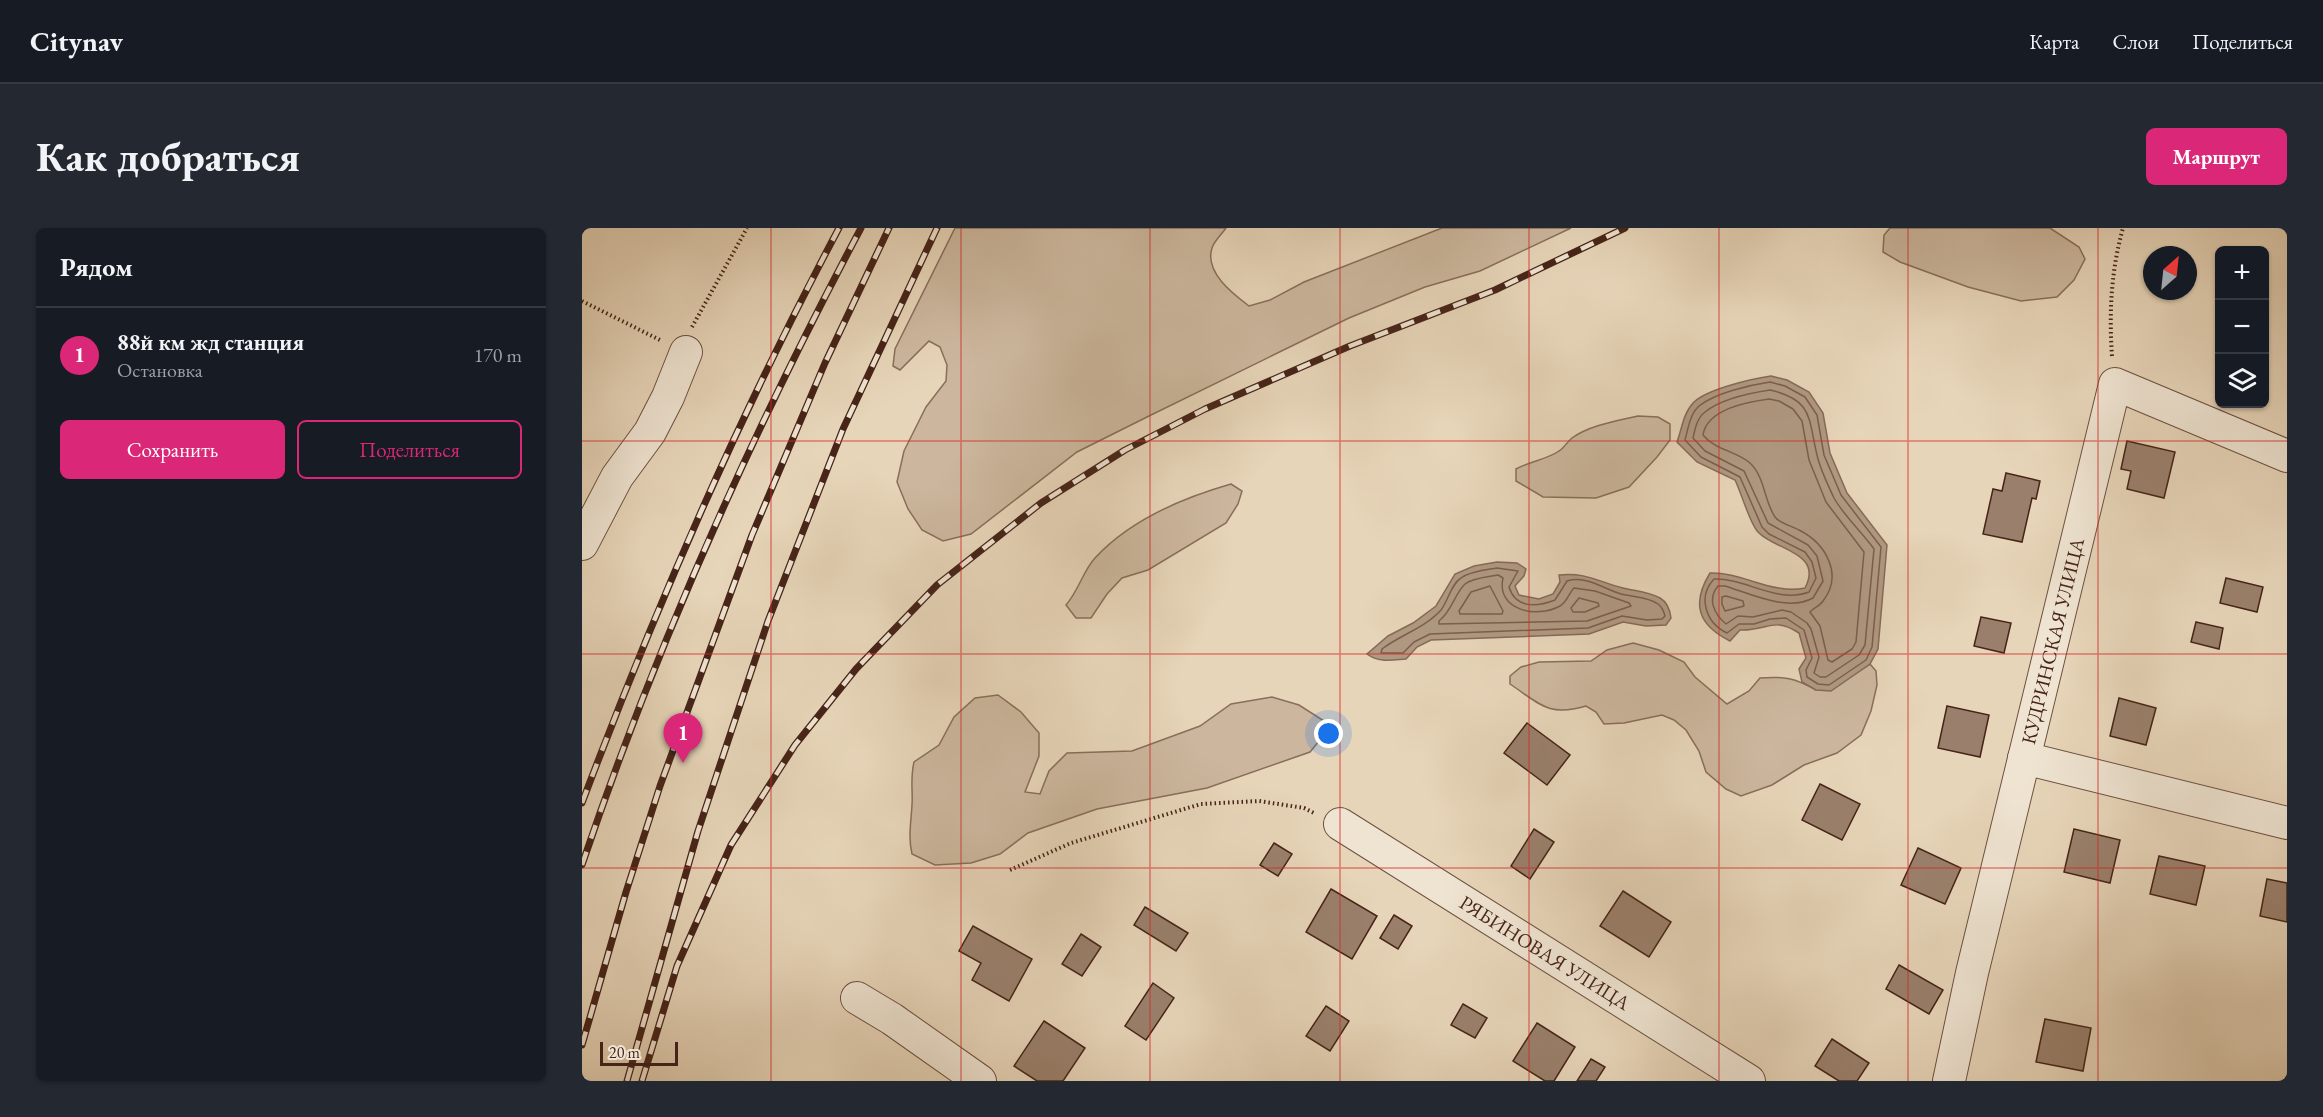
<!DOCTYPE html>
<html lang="ru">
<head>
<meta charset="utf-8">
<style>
	:root { --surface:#171b24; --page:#242831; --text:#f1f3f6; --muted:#9ea1a6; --line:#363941; --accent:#db2777 }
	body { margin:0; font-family:"EB Garamond",serif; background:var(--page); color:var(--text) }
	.controls { position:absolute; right:18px; top:18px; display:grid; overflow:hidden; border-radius:9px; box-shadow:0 2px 4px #0004 }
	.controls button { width:54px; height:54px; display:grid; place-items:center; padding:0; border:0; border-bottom:2px solid var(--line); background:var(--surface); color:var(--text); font:30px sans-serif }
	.compass { position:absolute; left:1561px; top:18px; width:54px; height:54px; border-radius:50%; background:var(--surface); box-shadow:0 2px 4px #0004; rotate:27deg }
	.scale { position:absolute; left:18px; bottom:15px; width:78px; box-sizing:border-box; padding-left:6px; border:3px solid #462418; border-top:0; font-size:16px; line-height:21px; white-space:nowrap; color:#462418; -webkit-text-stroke:4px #efe4d2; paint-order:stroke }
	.you { position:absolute; left:747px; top:506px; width:21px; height:21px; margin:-15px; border:4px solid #fff; border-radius:50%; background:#1a73e8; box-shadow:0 0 0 9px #1a73e833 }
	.badge { display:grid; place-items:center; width:39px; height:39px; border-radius:50%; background:var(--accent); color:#fff; font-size:20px; font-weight:700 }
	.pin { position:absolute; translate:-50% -50px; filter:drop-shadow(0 2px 3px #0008) }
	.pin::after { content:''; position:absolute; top:32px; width:21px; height:18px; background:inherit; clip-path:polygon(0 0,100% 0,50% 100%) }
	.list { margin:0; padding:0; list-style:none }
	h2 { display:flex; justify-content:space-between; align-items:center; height:78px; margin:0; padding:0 24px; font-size:26px }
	h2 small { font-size:20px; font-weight:400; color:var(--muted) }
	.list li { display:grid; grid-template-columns:39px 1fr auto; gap:18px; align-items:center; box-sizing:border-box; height:96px; padding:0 24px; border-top:2px solid var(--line) }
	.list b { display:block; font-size:22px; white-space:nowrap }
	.list p { margin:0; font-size:20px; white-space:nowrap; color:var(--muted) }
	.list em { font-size:20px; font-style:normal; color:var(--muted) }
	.actions { display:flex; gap:12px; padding:18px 24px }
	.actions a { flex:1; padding:14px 0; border:2px solid var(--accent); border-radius:9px; text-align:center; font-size:21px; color:var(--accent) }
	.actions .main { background:var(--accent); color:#fff }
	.icon { flex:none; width:33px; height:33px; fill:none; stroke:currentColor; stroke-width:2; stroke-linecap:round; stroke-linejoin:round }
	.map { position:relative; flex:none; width:1705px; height:853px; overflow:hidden; border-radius:9px }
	header { display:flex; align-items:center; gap:36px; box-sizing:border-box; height:84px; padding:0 30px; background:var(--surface); border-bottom:2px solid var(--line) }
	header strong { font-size:28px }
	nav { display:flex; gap:33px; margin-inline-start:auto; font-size:21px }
	.intro { display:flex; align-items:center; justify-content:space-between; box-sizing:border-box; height:144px; padding:0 36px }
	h1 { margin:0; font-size:42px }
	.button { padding:15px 27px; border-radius:9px; background:var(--accent); color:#fff; font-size:21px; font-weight:700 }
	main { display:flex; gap:36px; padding:0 36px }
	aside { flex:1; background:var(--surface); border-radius:9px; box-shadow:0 2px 4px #0004 }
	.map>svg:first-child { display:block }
	.green { fill:#ccb79e; stroke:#896e5b; stroke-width:1.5 }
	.water { fill:#b09982; stroke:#866a58; stroke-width:1.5 }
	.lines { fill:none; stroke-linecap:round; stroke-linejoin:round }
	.shore { stroke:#7b5e4d; stroke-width:1.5 }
	.building { fill:#9a806c; stroke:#462418; stroke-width:1.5 }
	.minor-casing { stroke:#6e5040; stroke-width:34 }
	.path { stroke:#462418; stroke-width:4; stroke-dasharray:1.5 3; stroke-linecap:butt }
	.minor { stroke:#efe4d2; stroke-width:32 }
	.rail-casing { stroke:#462418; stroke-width:7 }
	.rail { stroke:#efe4d2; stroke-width:4.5; stroke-dasharray:14; stroke-linecap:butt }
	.grid { fill:none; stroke:#d62828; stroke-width:1.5; stroke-opacity:0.55 }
	.labels { text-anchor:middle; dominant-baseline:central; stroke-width:6; stroke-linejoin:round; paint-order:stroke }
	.street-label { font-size:20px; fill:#462418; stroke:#efe4d2 }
</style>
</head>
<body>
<header>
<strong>Citynav</strong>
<nav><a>Карта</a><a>Слои</a><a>Поделиться</a></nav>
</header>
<div class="intro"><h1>Как добраться</h1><a class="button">Маршрут</a></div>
<main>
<aside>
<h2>Рядом<small></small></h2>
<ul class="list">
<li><span class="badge">1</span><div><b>88й км жд станция</b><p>Остановка</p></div><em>170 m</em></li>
</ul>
<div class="actions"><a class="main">Сохранить</a><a>Поделиться</a></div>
</aside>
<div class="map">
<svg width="1705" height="853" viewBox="0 0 1705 853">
	<rect width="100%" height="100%" fill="#e7d5b9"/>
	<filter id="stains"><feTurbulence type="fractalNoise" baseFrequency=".00333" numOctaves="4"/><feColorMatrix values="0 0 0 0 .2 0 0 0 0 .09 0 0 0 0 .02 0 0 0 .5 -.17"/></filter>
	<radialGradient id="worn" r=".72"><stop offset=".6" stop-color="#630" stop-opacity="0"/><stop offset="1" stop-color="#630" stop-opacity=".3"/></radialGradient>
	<g class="green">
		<path d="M373,0H644C640,6 632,13 630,20C622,44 651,66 667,78L688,72L722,54L860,0H989L898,43L843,59L767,90L567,188L495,224L389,306L361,313L340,302L326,281L315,254L322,223L344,179L364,153L365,137L358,119L347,113L318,142L311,138L313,121Z"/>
		<path d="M1308,0H1468L1497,19L1503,31L1492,52L1475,69L1439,73L1386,59L1318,34L1301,24L1302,7Z"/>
		<path d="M1056,188L1076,189L1088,196V212L1075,229L1047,259L1014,270L961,269L934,253V241C948,233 964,232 977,223C982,220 985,214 990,210C1008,197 1035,193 1056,188Z"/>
		<path d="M649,256L660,263L656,276L644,295L566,342L540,350L525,366L509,390H494L484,377C497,362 501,343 513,330C548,292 600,270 649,256Z"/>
		<path d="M1051,415L1077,422L1102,434L1113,449L1145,476L1167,463L1178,450C1202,448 1213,450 1234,462L1269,448L1288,436L1294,443L1295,457L1289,483L1279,507L1255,525L1222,537L1190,557L1159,568L1144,561L1124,544L1117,523L1104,502L1092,492L1080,487L1042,495L1022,496L1014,484L1004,478C966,489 958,476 928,456V448L939,439L957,434L1009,433L1025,422Z"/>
		<path d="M416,467L439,484L457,505V528L443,564L458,566L467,543L485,525L550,523L618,498L649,476L690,469L717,477L742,493V507L728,524L625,560L515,581L446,605L418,626L389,635L353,637L330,626C326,609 329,595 330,577C331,561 328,551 332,534L357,517L372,489L393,470Z"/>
	</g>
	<g class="water">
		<path d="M1189,148L1205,152L1227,164L1241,185L1248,225L1265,265L1305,317L1296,421L1288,436L1249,463L1234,462L1220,454L1217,441L1224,430L1217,405C1191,388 1186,403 1158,402L1148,413C1116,397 1109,376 1128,345C1160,344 1191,367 1223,360C1242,324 1192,322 1176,304C1168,296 1159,264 1153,252L1115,234L1095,214C1100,201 1101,185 1112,174C1126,161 1169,151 1189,148Z"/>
		<path d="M915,334L935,335L944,341L942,348L933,358L937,367L957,371L971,366L978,354L977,347C1004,344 1017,354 1041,360C1053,363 1067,364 1078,370C1085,374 1088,382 1089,390L1084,397L1064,398L1041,394L1007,406L849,412L835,419L824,431C810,432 797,435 785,426L806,408L831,395L854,378L873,346L892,338Z"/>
	</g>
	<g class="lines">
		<g class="shore">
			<path d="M1188,154L1203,158L1223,169L1235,187L1242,227L1259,267L1299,319L1290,419L1284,432L1247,457L1236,456L1225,449L1224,442L1230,430L1222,402L1204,390L1188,391L1172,396H1157L1145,405C1124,395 1115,369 1132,351C1164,350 1195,376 1227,364L1234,350L1230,334L1223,324L1187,306L1180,299L1158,249L1119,229L1103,212C1106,201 1108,186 1117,178C1133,165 1168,157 1188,154Z"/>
			<path d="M1188,162C1232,172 1226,191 1235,227C1238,241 1246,257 1252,270C1262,288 1280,304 1292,321L1283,417L1277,427L1244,449H1238L1232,445L1237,429L1229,401L1225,395L1209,384L1200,382L1171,389L1156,388L1144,396C1132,386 1125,371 1136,358H1143C1169,366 1206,384 1231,370L1241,353L1235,328L1226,317L1186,295L1162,243L1123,223L1111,210C1113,201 1115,190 1123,184C1139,171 1168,165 1188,162Z"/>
			<path d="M1187,171L1197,173L1211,181L1220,193L1227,232L1244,274L1282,324L1274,414L1270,421L1250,434L1246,432L1238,398L1228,384C1231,380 1238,378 1241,373C1262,346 1243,315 1217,302C1210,298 1197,295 1193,289C1182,273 1183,249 1168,235C1154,223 1133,222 1121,207C1125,181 1165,174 1187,171Z"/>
			<path d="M915,340L936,343L927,359C934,381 955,379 973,372L985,353C1003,347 1022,361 1039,366C1051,369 1067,369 1076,376C1080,379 1082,384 1083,388L1080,391L1065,392L1040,388L1006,400L848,406L832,414L821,425H799L800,421C818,407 843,400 859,382C866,373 869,356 879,350C889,343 904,342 915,340Z"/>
			<path d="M916,347L921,350C914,382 954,391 978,378C985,374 987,365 992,360L1013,363L1047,375L1049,378L1005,393L857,396V393C870,383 873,365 883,356C890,350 906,349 916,347Z"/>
			<path d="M908,358L921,383L920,386H878L877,383L889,364Z"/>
			<path d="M1144,368L1161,373L1162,378L1143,383L1140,376V369Z"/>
			<path d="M997,370L1016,375L1017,378L1003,384H991L989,380Z"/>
		</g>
	</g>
	<g class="building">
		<path d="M1545,213L1593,224L1582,270L1545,261L1549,243L1539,241Z"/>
		<path d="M1424,245L1458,253L1454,271L1450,270L1440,314L1401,306L1411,261L1420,263Z"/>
		<path d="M1644,350L1681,359L1675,384L1638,375Z"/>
		<path d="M1399,389L1429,395L1422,425L1392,418Z"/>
		<path d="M1614,394L1641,400L1637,421L1609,414Z"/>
		<path d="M1537,470L1574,480L1564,517L1528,508Z"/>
		<path d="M1365,478L1407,487L1398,529L1356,520Z"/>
		<path d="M945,495L988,527L965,557L922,525Z"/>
		<path d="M1238,556L1278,576L1260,612L1220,592Z"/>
		<path d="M952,601L972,614L948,651L929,638Z"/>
		<path d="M1492,601L1538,612L1528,655L1482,644Z"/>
		<path d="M692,615L710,626L696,648L678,637Z"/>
		<path d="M1336,620L1379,640L1363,676L1319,657Z"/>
		<path d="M1577,628L1623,638L1614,677L1568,666Z"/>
		<path d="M1685,651L1705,655V694L1678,688Z"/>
		<path d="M749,661L795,688L770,731L724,704Z"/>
		<path d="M1041,663L1089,694L1067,729L1018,698Z"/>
		<path d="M563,679L606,705L594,723L552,697Z"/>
		<path d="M812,687L830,698L816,721L798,710Z"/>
		<path d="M391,698L450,731L427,773L390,752L399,735L377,723Z"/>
		<path d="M499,706L519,719L500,748L480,736Z"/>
		<path d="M1317,737L1361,762L1347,786L1304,761Z"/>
		<path d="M571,755L592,770L564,812L543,798Z"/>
		<path d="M881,776L905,790L893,810L869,797Z"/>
		<path d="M744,778L767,793L748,823L724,808Z"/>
		<path d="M1463,791L1509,800L1501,843L1454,834Z"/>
		<path d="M462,793L503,820L481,853H455L432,838Z"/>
		<path d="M955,795L993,819L972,853H963L931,833Z"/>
		<path d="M1250,811L1287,835L1275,853H1257L1233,838Z"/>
		<path d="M1009,831L1023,839L1014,853H995Z"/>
	</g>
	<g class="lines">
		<g class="minor-casing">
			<g id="minor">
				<path d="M0,316L35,249L68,204L86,169L104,124"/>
				<path d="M1442,530L1705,595"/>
				<path id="s1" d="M758,596L1167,853"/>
				<path d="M275,770L310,791L398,853"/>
				<path id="s2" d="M1367,853L1390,745L1533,156L1705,228"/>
			</g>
		</g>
		<g class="path">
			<path d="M0,73L80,113"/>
			<path d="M110,99L165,0"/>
			<path d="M1530,128C1527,84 1529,43 1541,0"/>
			<path d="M428,642L489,615L619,576L677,573L722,580L734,586"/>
		</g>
		<use href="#minor" class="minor"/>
		<g class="rail-casing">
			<g id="rail">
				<path d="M0,575C74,378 158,186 257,0"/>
				<path d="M0,637C74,417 170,205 279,0"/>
				<path d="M0,817L44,664L78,558L170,307L243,135L307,0"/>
				<path d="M45,853L116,603L186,393L261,201L355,0"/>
				<path d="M60,853L95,738L149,617L213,517L274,441L355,357L459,275L543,222L623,181L768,118L913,62L1043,0"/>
			</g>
		</g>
		<use href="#rail" class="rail"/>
	</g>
	<path class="grid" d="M189,0V853M379,0V853M568,0V853M758,0V853M947,0V853M1137,0V853M1326,0V853M1516,0V853M0,213H1705M0,426H1705M0,640H1705"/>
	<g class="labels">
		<g class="street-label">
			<text stroke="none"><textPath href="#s2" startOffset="452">КУДРИНСКАЯ УЛИЦА</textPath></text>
			<text stroke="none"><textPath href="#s1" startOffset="242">РЯБИНОВАЯ УЛИЦА</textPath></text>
		</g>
	</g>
	<rect width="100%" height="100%" filter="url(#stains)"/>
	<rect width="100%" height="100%" fill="url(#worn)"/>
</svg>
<div class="controls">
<button>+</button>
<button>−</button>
<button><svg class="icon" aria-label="layers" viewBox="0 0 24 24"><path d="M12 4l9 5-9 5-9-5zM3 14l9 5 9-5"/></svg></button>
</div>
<svg class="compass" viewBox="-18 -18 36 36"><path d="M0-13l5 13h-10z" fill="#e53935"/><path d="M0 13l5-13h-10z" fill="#9ea1a6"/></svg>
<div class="scale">20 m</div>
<div class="you"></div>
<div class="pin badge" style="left:101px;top:535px">1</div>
</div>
</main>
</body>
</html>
